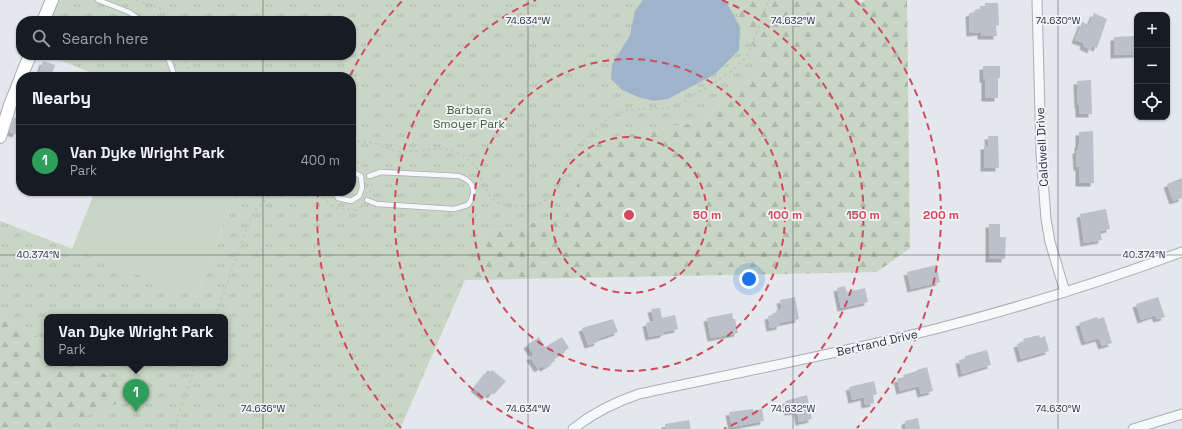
<!DOCTYPE html>
<html lang="en">
<head>
<meta charset="utf-8">
<style>
	:root { --surface:#171b24; --page:#242831; --text:#f1f3f6; --muted:#9ea1a6; --line:#363941; --accent:#d1495b }
	body { margin:0; font-family:"Space Grotesk",sans-serif; background:var(--page); color:var(--text) }
	.controls { position:absolute; right:12px; top:12px; display:grid; overflow:hidden; border-radius:8px; box-shadow:0 1px 3px #0004 }
	.controls button { width:36px; height:36px; display:grid; place-items:center; padding:0; border:0; border-bottom:1px solid var(--line); background:var(--surface); color:var(--text); font:20px sans-serif }
	.you { position:absolute; left:749px; top:279px; width:14px; height:14px; margin:-10px; border:3px solid #fff; border-radius:50%; background:#1a73e8; box-shadow:0 0 0 6px #1a73e833 }
	.badge { display:grid; place-items:center; width:26px; height:26px; border-radius:50%; background:var(--accent); color:#fff; font-size:13px; font-weight:700 }
	.pin { position:absolute; translate:-50% -33px; filter:drop-shadow(0 1px 2px #0008) }
	.pin::after { content:''; position:absolute; top:21px; width:14px; height:12px; background:inherit; clip-path:polygon(0 0,100% 0,50% 100%) }
	.popup { position:absolute; left:44px; top:314px; width:184px; height:52px; box-sizing:border-box; display:grid; place-content:center; border-radius:8px; background:var(--surface); filter:drop-shadow(0 1px 3px #0005); font-size:13px; white-space:nowrap; color:var(--muted) }
	.popup b { font-size:15px; color:var(--text) }
	.popup::after { content:''; position:absolute; left:50%; top:100%; margin-left:-8px; border:8px solid transparent; border-top-color:var(--surface) }
	.list { margin:0; padding:0; list-style:none }
	h2 { display:flex; justify-content:space-between; align-items:center; height:52px; margin:0; padding:0 16px; font-size:17px }
	h2 small { font-size:13px; font-weight:400; color:var(--muted) }
	.list li { display:grid; grid-template-columns:26px 1fr auto; gap:12px; align-items:center; box-sizing:border-box; height:72px; padding:0 16px; border-top:1px solid var(--line) }
	.list b { display:block; font-size:15px; white-space:nowrap }
	.list p { margin:0; font-size:13px; white-space:nowrap; color:var(--muted) }
	.list em { font-size:13px; font-style:normal; color:var(--muted) }
	.icon { flex:none; width:22px; height:22px; fill:none; stroke:currentColor; stroke-width:2; stroke-linecap:round; stroke-linejoin:round }
	.map { position:relative; flex:none; width:1182px; height:429px; overflow:hidden }
	.search { position:absolute; background:var(--surface); box-shadow:0 1px 3px #0004; left:16px; top:16px; width:340px; height:44px; display:flex; align-items:center; gap:10px; box-sizing:border-box; padding:0 14px; border-radius:16px; color:var(--muted); font-size:15px }
	.panel { position:absolute; background:var(--surface); box-shadow:0 1px 3px #0004; left:16px; top:72px; width:340px; height:124px; border-radius:16px }
	.map>svg:first-child { display:block }
	.grass { fill:#c9d6c5 }
	.forest { fill:url(#forest-firs) }
	.park { fill:url(#park-tufts) }
	.water { fill:#9fb4cc }
	.building { fill:#bbc0ca; filter:url(#shadow) }
	.lines { fill:none; stroke-linecap:round; stroke-linejoin:round }
	.lane-casing { stroke:#a9aeb7; stroke-width:6 }
	.street-casing { stroke:#a9aeb7; stroke-width:11 }
	.secondary-casing { stroke:#a9aeb7; stroke-width:14 }
	.path { stroke:#c2c5cb; stroke-width:2; stroke-dasharray:3 3; stroke-linecap:butt }
	.lane { stroke:#f7f8fa; stroke-width:4.5 }
	.street { stroke:#f7f8fa; stroke-width:9 }
	.secondary { stroke:#fff; stroke-width:12 }
	.ticks { fill:none; stroke:#2b3445; stroke-width:1; stroke-opacity:0.45 }
	.ring { fill:none; stroke:#d1495b; stroke-width:2; stroke-dasharray:7 5 }
	.labels { text-anchor:middle; dominant-baseline:central; stroke-width:3.5; stroke-linejoin:round; paint-order:stroke }
	.park-label { font-size:12px; fill:#3f6138; stroke:#f4f6f9 }
	.street-label { font-size:12px; fill:#2b3445; stroke:#f4f6f9 }
	.ticks-label { font-size:10px; text-anchor:middle; fill:#2b3445; stroke:#f4f6f9; stroke-width:3.5; stroke-linejoin:round; paint-order:stroke }
	.centre { fill:#d1495b; stroke:#f4f6f9; stroke-width:2 }
	.ring-label { font-size:12px; text-anchor:middle; font-weight:bold; fill:#d1495b; stroke:#f4f6f9; stroke-width:3.5; stroke-linejoin:round; paint-order:stroke }
</style>
</head>
<body>
<div class="map">
<svg width="1182" height="429" viewBox="0 0 1182 429">
	<defs>
		<pattern id="forest-firs" width="22" height="20" patternUnits="userSpaceOnUse"><rect width="22" height="20" fill="#c9d6c5"/><path d="M5 1l3.5 6h-7zM16 11l3.5 6h-7z" fill="#adb8ab"/></pattern>
		<pattern id="park-tufts" width="24" height="20" patternUnits="userSpaceOnUse"><rect width="24" height="20" fill="#c9d6c5"/><path d="M3 7l-1-3M5 7V3M7 7l1-3M15 17l-1-3M17 17v-4M19 17l1-3" fill="none" stroke="#adb8ab"/></pattern>
		<filter id="shadow"><feDropShadow dx="-3.5" dy="3.5" stdDeviation="0" flood-color="#0004"/></filter>
	</defs>
	<rect width="100%" height="100%" fill="#e4e7ec"/>
	<path class="grass" d="M95,191H236L197,297L72,249Z"/>
	<g class="forest">
		<path d="M731,0H857L862,3L865,0H907L910,248L877,272L465,280L488,232L566,216L592,141L699,122L764,68Z"/>
		<path d="M0,316L47,342V363H85L205,429H0Z"/>
	</g>
	<path class="park" d="M50,0H731L764,68L699,122L592,141L566,216L488,232L465,280L400,429H54L141,394L85,363H225V317H47V342L0,316V221L197,297L236,191H351V77H102L47,55H351V21H43Z"/>
	<path class="water" d="M643,0H725L740,27L739,50L715,74L668,99L654,101L638,97L622,90L611,79L612,65L630,35L635,11Z"/>
	<g class="building">
		<path d="M985,3H998L999,25L996,26L997,36H981V32L970,33L969,13L975,12L974,10H980V6H985Z"/>
		<path d="M1094,13L1107,19L1097,48L1092,46L1091,50L1083,46L1084,43L1075,40L1082,22L1089,25Z"/>
		<path d="M1137,36V54L1114,55V37Z"/>
		<path d="M43,61L55,65L51,77H38Z"/>
		<path d="M983,66H1000V78H998V98H985V79H983Z"/>
		<path d="M1091,80L1092,114H1079V105H1078L1077,81Z"/>
		<path d="M14,117L21,120V130L18,129L16,134L9,132Z"/>
		<path d="M1093,131L1094,183H1079V167H1077L1076,150H1078V144H1079V132Z"/>
		<path d="M988,136H998L999,168H984V146H989Z"/>
		<path d="M1182,178V198L1173,201L1167,184Z"/>
		<path d="M1106,209L1110,229L1100,231L1102,240L1084,243L1080,214Z"/>
		<path d="M989,224H1000V237H1006L1005,259H989Z"/>
		<path d="M936,265L940,282L911,289L907,272Z"/>
		<path d="M845,286L847,292L865,288L868,302L841,308L837,288Z"/>
		<path d="M795,297L799,319L780,323V326L770,328L768,316L777,314L776,310L782,309L780,300Z"/>
		<path d="M1158,297L1165,317L1157,319L1155,315L1141,320L1136,304Z"/>
		<path d="M660,308L662,318L675,315L678,329L664,332V334L649,337L646,323L654,321L651,309Z"/>
		<path d="M732,313L733,319H735L738,333L711,338L707,318Z"/>
		<path d="M1097,317L1098,319L1104,317L1112,343L1102,346L1099,338L1085,342L1079,323Z"/>
		<path d="M613,319L618,332L597,339L598,342L588,345L582,328Z"/>
		<path d="M1039,335L1040,338L1045,336L1049,351L1021,359L1017,344L1024,342L1023,339Z"/>
		<path d="M539,337L545,347L562,337L569,348L559,355L554,359L555,361L544,368L542,366L538,369L530,357L534,355L527,345Z"/>
		<path d="M987,350L991,365L962,374L959,360L965,359V356Z"/>
		<path d="M927,367L933,391L921,394L919,386L900,391L897,379L904,377L903,375L917,371V370Z"/>
		<path d="M488,370L490,372L492,370L506,381L497,391L496,389L491,395L488,393L485,397L474,388Z"/>
		<path d="M874,381L877,394L873,395L874,403L865,405L864,397L852,400L849,387Z"/>
		<path d="M807,395L812,419L799,422L797,411L788,412L785,401Z"/>
		<path d="M753,409V411L762,409L764,421L732,427L729,412Z"/>
		<path d="M918,418L920,429H906L905,421Z"/>
		<path d="M689,420L691,429H666L665,424Z"/>
	</g>
	<g class="lines">
		<g class="lane-casing">
			<g id="lane">
				<path d="M98,0L129,12L142,21"/>
				<path d="M167,55L175,77"/>
				<path d="M334,191L338,198L351,201L359,196L362,188L361,176L351,171"/>
				<path d="M367,200L377,204L454,209L468,205C477,192 475,182 459,176L381,172L369,176"/>
			</g>
		</g>
		<g class="street-casing">
			<g id="street">
				<path d="M1037,0L1041,153L1046,219L1050,242L1065,292"/>
				<path d="M573,429C593,413 615,402 639,394C741,372 842,353 943,327C1024,306 1104,281 1182,252"/>
				<path d="M1133,429L1182,414"/>
			</g>
		</g>
		<g class="secondary-casing">
			<g id="secondary">
				<path d="M43,21L52,0"/>
				<path d="M21,77L30,55"/>
				<path d="M0,137L10,105L21,78"/>
			</g>
		</g>
		<g class="path">
			<path d="M136,0L159,8L171,21"/>
			<path d="M184,55L190,77"/>
			<path d="M351,142C362,140 372,142 383,146C388,148 393,151 397,151C428,155 443,137 472,163C482,172 484,194 495,201C498,203 505,205 509,205C536,210 555,201 564,175C566,170 566,163 570,158C578,146 596,128 607,119C624,105 652,111 672,107C678,107 685,101 690,97C708,86 736,72 748,54L769,0"/>
			<path d="M351,161H356L366,168L367,170"/>
			<path d="M319,191C331,209 336,209 357,210L362,205"/>
			<path d="M370,193L372,186L371,182"/>
			<path d="M215,317L248,225L253,213L273,192L288,191"/>
			<path d="M176,429L178,417L196,363"/>
		</g>
		<use href="#lane" class="lane"/>
		<use href="#street" class="street"/>
		<use href="#secondary" class="secondary"/>
	</g>
	<path class="ticks" d="M263,0V21M528,0V429M793,0V429M1058,0V429M263,55V77M263,191V429M0,255H1182"/>
	<g class="ring">
		<circle cx="629" cy="215" r="78"/>
		<circle cx="629" cy="215" r="156"/>
		<path d="M534 429A234 234 0 0 1 536 0M722 0A234 234 0 0 1 724 429"/>
		<path d="M401 428A312 312 0 0 1 318 193M350 76A312 312 0 0 1 403 0M855 0A312 312 0 0 1 857 428"/>
	</g>
	<g class="labels">
		<g class="park-label">
			<text x="469" y="110">Barbara<tspan x="469" dy="14">Smoyer Park</tspan></text>
		</g>
		<g class="street-label">
			<text transform="translate(1042 147) rotate(-93)">Caldwell Drive</text>
			<text transform="translate(877 343) rotate(-13)">Bertrand Drive</text>
		</g>
	</g>
	<g class="ticks-label">
		<text x="528" y="24">74.634°W</text>
		<text x="793" y="24">74.632°W</text>
		<text x="1058" y="24">74.630°W</text>
		<text x="38" y="258">40.374°N</text>
		<text x="1144" y="258">40.374°N</text>
		<text x="263" y="412">74.636°W</text>
		<text x="528" y="412">74.634°W</text>
		<text x="793" y="412">74.632°W</text>
		<text x="1058" y="412">74.630°W</text>
	</g>
	<circle cx="629" cy="215" r="6" class="centre"/>
	<g class="ring-label">
		<text x="707" y="219">50 m</text>
		<text x="785" y="219">100 m</text>
		<text x="863" y="219">150 m</text>
		<text x="941" y="219">200 m</text>
	</g>
</svg>
<div class="controls">
<button>+</button>
<button>−</button>
<button><svg class="icon" aria-label="locate" viewBox="0 0 24 24"><circle cx="12" cy="12" r="6"/><path d="M12 2v4M12 18v4M2 12h4M18 12h4"/></svg></button>
</div>
<div class="you"></div>
<div class="pin badge" style="left:136px;top:412px;background:#2e9e5b">1</div>
<div class="popup"><b>Van Dyke Wright Park</b>Park</div>
<div class="search"><svg class="icon" aria-label="search" viewBox="0 0 24 24"><circle cx="10" cy="10" r="6"/><path d="M15 15l6 6"/></svg>Search here</div>
<section class="panel">
<h2>Nearby<small></small></h2>
<ul class="list">
<li><span class="badge" style="background:#2e9e5b">1</span><div><b>Van Dyke Wright Park</b><p>Park</p></div><em>400 m</em></li>
</ul>
</section>
</div>
</body>
</html>
